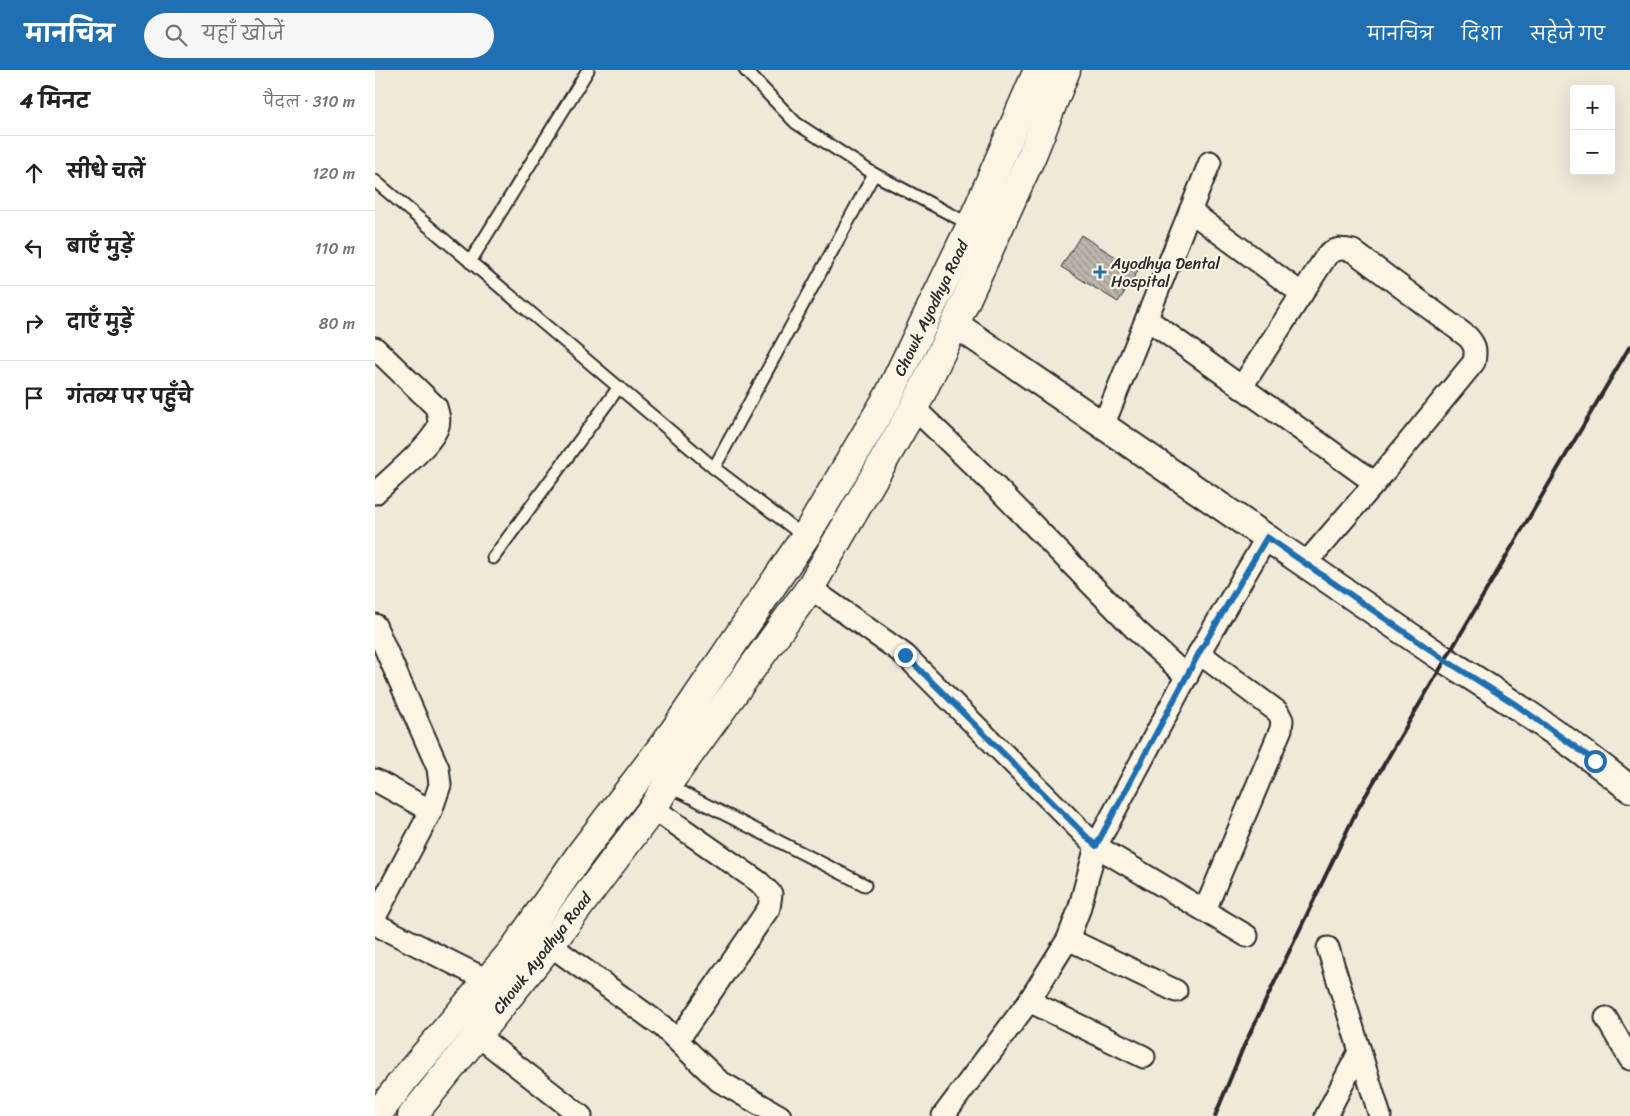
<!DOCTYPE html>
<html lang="hi">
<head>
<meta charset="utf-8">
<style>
	:root { --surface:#fff; --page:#f6f6f6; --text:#202124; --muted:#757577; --line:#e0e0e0; --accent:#1f6fb2 }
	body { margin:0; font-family:Sriracha,"Playpen Sans Deva",sans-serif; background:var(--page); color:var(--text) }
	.controls { position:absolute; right:15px; top:15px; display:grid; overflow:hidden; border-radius:5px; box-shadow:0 5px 20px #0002 }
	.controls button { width:45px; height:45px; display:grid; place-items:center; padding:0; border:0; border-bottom:1px solid var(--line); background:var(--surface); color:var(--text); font:25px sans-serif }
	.stop { position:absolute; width:15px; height:15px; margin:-11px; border:4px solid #1f6fb2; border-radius:50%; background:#fff }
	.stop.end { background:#1f6fb2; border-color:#fff; box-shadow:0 1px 5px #0008 }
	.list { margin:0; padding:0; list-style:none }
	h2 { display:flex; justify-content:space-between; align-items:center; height:65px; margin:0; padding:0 20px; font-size:21px }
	h2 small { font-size:16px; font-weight:400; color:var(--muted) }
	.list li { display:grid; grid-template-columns:32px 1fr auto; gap:15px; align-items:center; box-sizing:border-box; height:75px; padding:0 20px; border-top:1px solid var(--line) }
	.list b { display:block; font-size:19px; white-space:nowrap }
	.list em { font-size:16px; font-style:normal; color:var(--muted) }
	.icon { flex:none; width:28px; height:28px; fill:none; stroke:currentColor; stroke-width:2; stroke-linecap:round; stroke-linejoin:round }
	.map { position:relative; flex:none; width:1255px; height:1046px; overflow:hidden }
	header { display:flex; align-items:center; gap:30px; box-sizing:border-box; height:70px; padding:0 25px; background:var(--accent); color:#fff }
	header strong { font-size:24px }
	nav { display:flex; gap:28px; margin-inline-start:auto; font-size:18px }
	.search { width:350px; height:45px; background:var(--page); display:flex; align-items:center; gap:12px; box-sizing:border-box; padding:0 18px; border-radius:28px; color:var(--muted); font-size:19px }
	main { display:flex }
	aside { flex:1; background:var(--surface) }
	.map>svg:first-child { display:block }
	.building { fill:url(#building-back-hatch); stroke:#2b2b2b }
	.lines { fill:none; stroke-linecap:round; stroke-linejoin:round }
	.service-casing { stroke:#2b2b2b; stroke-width:15 }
	.minor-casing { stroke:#2b2b2b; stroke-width:25 }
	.tertiary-casing { stroke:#2b2b2b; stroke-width:30 }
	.primary-casing { stroke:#2b2b2b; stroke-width:31 }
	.service { stroke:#fcf5e5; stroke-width:11 }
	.minor { stroke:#fcf5e5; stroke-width:21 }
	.tertiary { stroke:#fcf5e5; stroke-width:26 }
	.primary { stroke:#fcf5e5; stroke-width:28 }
	.rail { stroke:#2b2b2b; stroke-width:4 }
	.route { stroke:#1f6fb2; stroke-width:6 }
	.poi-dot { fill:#1f6fb2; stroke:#fcf5e5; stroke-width:2 }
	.labels { text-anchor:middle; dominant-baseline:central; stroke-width:4.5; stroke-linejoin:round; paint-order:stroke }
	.poi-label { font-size:16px; fill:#2b2b2b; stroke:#fcf5e5; text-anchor:start }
	.street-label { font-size:16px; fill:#2b2b2b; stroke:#fcf5e5 }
</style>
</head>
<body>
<header>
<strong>मानचित्र</strong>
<div class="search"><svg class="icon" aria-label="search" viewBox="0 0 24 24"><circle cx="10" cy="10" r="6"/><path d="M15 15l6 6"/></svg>यहाँ खोजें</div>
<nav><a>मानचित्र</a><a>दिशा</a><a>सहेजे गए</a></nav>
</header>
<main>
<aside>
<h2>4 मिनट<small>पैदल · 310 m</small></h2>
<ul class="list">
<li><svg class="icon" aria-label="ahead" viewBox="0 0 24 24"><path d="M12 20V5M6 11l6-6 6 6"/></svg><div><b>सीधे चलें</b></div><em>120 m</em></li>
<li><svg class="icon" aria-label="left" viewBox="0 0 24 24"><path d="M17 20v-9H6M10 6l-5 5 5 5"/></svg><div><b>बाएँ मुड़ें</b></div><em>110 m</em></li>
<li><svg class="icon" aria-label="right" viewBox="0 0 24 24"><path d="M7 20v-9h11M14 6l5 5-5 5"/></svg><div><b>दाएँ मुड़ें</b></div><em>80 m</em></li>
<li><svg class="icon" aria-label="arrive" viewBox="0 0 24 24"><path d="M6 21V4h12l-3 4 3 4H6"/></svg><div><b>गंतव्य पर पहुँचे</b></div></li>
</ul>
</aside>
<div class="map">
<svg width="1255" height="1046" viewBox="0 0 1255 1046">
	<defs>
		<pattern id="building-back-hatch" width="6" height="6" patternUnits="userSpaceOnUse" patternTransform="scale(1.25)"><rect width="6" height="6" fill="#bcb7ac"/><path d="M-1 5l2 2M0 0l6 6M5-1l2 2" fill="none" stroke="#99958c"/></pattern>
	</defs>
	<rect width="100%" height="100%" fill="#efe9da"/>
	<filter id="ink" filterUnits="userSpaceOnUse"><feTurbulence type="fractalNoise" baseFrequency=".02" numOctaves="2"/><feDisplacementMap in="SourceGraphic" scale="10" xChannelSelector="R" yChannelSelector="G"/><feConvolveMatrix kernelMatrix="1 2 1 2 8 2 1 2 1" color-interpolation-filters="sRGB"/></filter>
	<g filter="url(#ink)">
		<path class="building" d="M706,165L763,201L743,232L686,197Z"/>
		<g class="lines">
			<g class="service-casing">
				<g id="service">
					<path d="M370,0L421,53L499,104L596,155"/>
					<path d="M0,111L339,398L430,467"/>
					<path d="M95,192L213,0"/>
					<path d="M339,398L499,104"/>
					<path d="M118,488L244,317"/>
					<path d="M292,715L490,815"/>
				</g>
			</g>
			<g class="minor-casing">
				<g id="minor">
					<path d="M815,141L927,224"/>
					<path d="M772,249L1000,413"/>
					<path d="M0,278L61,337C63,344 65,349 63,356C58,374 15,409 0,423"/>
					<path d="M866,318L952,185C961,178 967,178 978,181L1093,267C1101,276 1101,281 1099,292L1000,413L931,493"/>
					<path d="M539,338L619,415L762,561L812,607"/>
					<path d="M728,356L835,92"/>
					<path d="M435,518L530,585L721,776L872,866"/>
					<path d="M0,555L63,698L65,715L56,741L0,847"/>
					<path d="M824,583L903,642L907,650L906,659L830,840"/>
					<path d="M0,710L56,741"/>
					<path d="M278,738L384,812L396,824L394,838L303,970"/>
					<path d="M0,854L126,917"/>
					<path d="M693,869L801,921"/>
					<path d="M175,875L287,956L344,1011L405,1046"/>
					<path d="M953,878L1005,1046"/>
					<path d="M654,931L769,987"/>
					<path d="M1231,948L1255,989"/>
					<path d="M102,965L206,1046"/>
					<path d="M568,1046L654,931L693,869L704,840L721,776L824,583L892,467"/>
					<path d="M951,1046L985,980"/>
				</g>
			</g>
			<g class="tertiary-casing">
				<path id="tertiary" d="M580,254L1070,590C1134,630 1196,671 1255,719"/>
			</g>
			<g class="primary-casing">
				<g id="primary">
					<path d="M1,1046L31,1007L139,879L207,782L299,661L430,467L513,327L596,155L663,0"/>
					<path d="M37,1046L175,875L278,738L292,715L435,518L539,338L580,254L657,85L691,0"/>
				</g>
			</g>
			<use href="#service" class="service"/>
			<use href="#minor" class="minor"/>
			<use href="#tertiary" class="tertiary"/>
			<use href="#primary" class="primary"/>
			<path class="rail" d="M840,1046L867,980L981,742L1255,276"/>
		</g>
	</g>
	<g class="lines" filter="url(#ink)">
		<path class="route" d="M530,585L721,776L824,583L892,467L1070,590L1140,634L1220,691"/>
	</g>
	<path class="poi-dot" d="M722.5 194.5h5v5h5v5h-5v5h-5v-5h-5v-5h5z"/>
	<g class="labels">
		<g class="poi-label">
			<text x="736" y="193">Ayodhya Dental<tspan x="736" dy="18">Hospital</tspan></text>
		</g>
		<g class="street-label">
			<text transform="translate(556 238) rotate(-64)">Chowk Ayodhya Road</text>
			<text transform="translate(167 883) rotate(-52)">Chowk Ayodhya Road</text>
		</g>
	</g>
</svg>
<div class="controls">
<button>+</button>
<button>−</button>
</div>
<div class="stop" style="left:1220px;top:691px"></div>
<div class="stop end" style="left:530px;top:585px"></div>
</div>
</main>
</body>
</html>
